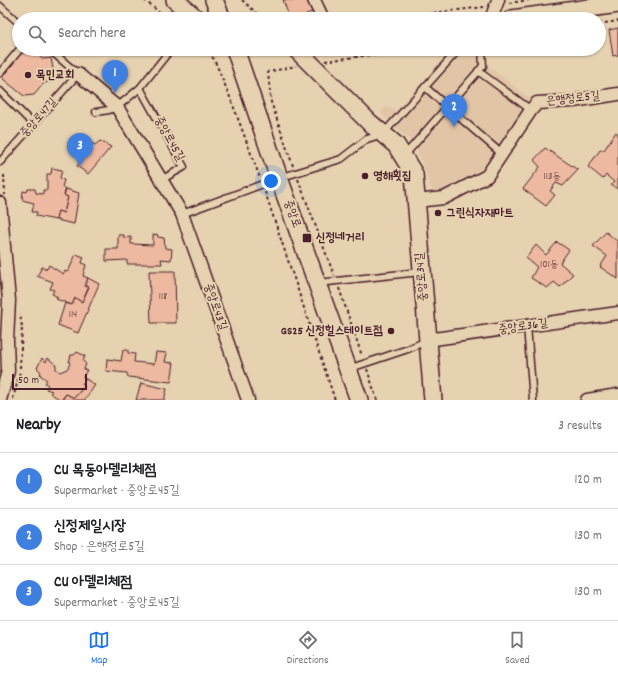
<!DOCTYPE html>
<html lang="en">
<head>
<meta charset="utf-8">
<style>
	:root { --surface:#fff; --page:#f6f6f6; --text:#202124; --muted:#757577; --line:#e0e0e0; --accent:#1a73e8 }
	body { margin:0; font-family:Dekko,"Poor Story",sans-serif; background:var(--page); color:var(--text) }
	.scale { position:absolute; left:12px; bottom:10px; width:75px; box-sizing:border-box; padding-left:4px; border:2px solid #4a1f2b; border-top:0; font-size:11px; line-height:14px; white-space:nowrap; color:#4a1f2b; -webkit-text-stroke:3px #e6d2b1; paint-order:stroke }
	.you { position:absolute; left:271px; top:181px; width:14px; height:14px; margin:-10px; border:3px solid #fff; border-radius:50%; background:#1a73e8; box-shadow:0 0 0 6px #1a73e833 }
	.badge { display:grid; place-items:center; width:26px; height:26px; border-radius:50%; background:var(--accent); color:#fff; font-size:13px; font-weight:700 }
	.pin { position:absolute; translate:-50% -33px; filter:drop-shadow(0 1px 2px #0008) }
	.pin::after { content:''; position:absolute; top:21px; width:14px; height:12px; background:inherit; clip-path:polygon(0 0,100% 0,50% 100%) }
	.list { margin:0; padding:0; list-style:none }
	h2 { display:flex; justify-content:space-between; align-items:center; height:52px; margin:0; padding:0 16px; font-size:17px }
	h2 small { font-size:13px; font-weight:400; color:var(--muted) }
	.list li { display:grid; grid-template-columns:26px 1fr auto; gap:12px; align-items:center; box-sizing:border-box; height:56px; padding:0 16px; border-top:1px solid var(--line) }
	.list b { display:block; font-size:15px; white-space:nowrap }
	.list p { margin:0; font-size:13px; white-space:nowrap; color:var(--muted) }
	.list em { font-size:13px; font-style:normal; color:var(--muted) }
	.icon { flex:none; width:22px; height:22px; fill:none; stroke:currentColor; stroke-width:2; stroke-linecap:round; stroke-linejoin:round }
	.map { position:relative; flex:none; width:618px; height:400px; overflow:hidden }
	.search { position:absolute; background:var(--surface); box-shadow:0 1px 3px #0004; left:12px; right:12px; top:12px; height:44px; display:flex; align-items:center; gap:10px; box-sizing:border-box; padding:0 14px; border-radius:22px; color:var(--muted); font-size:15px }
	.sheet { height:220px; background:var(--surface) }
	nav { display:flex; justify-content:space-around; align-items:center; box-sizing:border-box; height:56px; border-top:1px solid var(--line); background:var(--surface); font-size:11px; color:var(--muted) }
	nav a { display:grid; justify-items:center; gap:2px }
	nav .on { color:var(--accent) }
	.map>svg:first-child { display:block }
	.built { fill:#e2c4a7 }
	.building { fill:#edbaa1; stroke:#4a1f2b }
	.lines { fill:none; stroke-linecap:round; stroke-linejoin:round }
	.lane-casing { stroke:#4a1f2b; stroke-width:9 }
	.street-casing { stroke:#4a1f2b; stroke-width:15 }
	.secondary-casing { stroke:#4a1f2b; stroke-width:20 }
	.path { stroke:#4a1f2b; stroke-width:2; stroke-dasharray:3 3; stroke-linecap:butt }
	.lane { stroke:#e6d2b1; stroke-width:6 }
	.street { stroke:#e6d2b1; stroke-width:12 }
	.secondary { stroke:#e6d2b1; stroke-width:17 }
	.poi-dot { fill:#4a1f2b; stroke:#e6d2b1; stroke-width:1.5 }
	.labels { text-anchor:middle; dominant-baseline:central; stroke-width:4; stroke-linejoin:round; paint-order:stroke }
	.number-label { font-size:10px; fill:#734648 }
	.poi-label { font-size:12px; font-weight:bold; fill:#4a1f2b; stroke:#e6d2b1; text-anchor:start }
	.street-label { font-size:12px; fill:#4a1f2b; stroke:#e6d2b1 }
</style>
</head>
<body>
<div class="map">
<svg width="618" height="400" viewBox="0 0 618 400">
	<rect width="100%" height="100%" fill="#e6d2b1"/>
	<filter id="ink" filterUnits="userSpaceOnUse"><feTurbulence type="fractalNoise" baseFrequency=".025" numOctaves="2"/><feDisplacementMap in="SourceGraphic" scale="8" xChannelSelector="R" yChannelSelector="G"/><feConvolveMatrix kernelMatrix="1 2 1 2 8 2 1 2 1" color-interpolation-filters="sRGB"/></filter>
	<g filter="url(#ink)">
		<path class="built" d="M452,49H466L532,100L482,169L446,192L438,193L431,188L419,154L411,141L381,114L386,107L397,110Z"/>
		<g class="building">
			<path d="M283,0H309L314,11L302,16H289Z"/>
			<path d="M618,28V55L613,56L609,30Z"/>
			<path d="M21,53H35L43,59L51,58L54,74L52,76V81L44,83L34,95L24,96L3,79V74Z"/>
			<path d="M616,132L618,134V189L611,185L614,182L606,175L603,179L588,167L600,150H604Z"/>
			<path d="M100,141L111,147L88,174L77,166L87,154L79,149L82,145L85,147L90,142L95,145Z"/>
			<path d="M545,148L578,170L563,186L556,183L550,191L555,195L546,206L523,189L540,167L534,160Z"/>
			<path d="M52,168L62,170L60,178L64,180L62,187L66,189L64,195L68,197L64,213L58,211L56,220L36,216L37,212H32L34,203L22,200L23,191L27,192L28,189H35L36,193L43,194V190H47V174H51Z"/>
			<path d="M66,189L79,193L74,224L56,220L58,211L64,213L68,197L64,195Z"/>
			<path d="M606,232L618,242V279L600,267L607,256L593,246Z"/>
			<path d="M157,234L158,237L164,238L165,248L172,249L171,260L161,259L162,264H127V260L106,261V249H118V235H124V238L131,237V244L153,245V235Z"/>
			<path d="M557,242L569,250L560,263L573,274L560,287L554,282L547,288L531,278L537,267L526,258L536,245L546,255Z"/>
			<path d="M76,254L84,257L82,263L86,265L83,276L88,278L85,286L89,287L82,302L75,298L72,305L56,299L58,297L52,294L54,290L50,289L53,282L37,276L42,267L47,269L49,265L63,274L65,271L68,272Z"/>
			<path d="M149,271H175L176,323H151Z"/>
			<path d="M88,278L99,284L78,333L58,325L65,303L72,305L75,298L82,302L89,287L85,286Z"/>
			<path d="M123,350H128V353L135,354L134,362L154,364L156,352L167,353L165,362L174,363L171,382L128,377L127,373L106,371L107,359L121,361Z"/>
			<path d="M77,352L85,356L83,361L86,364L84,369L87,370L83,377L86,379L82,384L85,386L74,398L66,394L61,400L50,393L52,391L46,389L48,385L45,383L47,380L40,375L41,372L37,368L42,358L46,362L48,358L56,365V369L60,372L67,369L70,364L69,362L71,355H74Z"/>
			<path d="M86,379L95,385L85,400H62L66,394L74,398L85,386L82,384Z"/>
			<path d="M141,383L167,389L164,400H136Z"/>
		</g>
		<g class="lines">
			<g class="lane-casing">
				<g id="lane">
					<path d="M0,6L19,23"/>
					<path d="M478,71L531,110"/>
					<path d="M0,73L20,49"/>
					<path d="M425,87L466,123L502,154"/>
					<path d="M140,88L184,167L161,180"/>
					<path d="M0,91L33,124"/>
					<path d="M96,112L109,110L117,107L140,88L171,49"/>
					<path d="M404,156L483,66L482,49"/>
					<path d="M0,162L78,74L49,49"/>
					<path d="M182,214L279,178L341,159L367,139L383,134L459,49"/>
					<path d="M318,283L420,272"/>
					<path d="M527,326L533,400"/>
					<path d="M348,369L408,349L426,341"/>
				</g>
			</g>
			<g class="street-casing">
				<g id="street">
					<path d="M314,0L323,19"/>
					<path d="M491,19L498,0"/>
					<path d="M78,74L117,107L182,214L248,400"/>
					<path d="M416,201L444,198L487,176L531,110L537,103L573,101L618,94"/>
					<path d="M0,203L9,300L7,341L8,371L0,400"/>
					<path d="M427,340L618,313"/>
					<path d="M587,400L618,395"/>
				</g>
			</g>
			<g class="secondary-casing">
				<g id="secondary">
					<path d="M175,0L197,19"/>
					<path d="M214,0L222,19"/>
					<path d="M512,19L618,4"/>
					<path d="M235,49L279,178L359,400"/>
					<path d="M296,49L370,123L396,145L414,174L433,400"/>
				</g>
			</g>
			<g class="path">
				<path d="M144,0L168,19"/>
				<path d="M242,0L263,19"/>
				<path d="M509,3L529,0"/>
				<path d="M234,14L252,19"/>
				<path d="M380,19L484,7"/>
				<path d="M599,24L618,21"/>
				<path d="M203,49L214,59L230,97L260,178"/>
				<path d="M325,61L415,49"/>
				<path d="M293,166L271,102L268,72L296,66"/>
				<path d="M4,175L5,195"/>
				<path d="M298,179L334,275"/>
				<path d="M265,192L335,400"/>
				<path d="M339,288L362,356"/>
				<path d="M20,368L22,327L20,314"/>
				<path d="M367,369L377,400"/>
				<path d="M13,399L20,372"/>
			</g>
			<use href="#lane" class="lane"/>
			<use href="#street" class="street"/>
			<use href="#secondary" class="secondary"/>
		</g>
	</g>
	<g class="poi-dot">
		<circle cx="28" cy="75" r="4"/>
		<circle cx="365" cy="176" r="4"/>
		<circle cx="438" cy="213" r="4"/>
		<rect x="302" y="233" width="10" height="10" rx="2"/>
		<circle cx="391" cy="331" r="4"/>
	</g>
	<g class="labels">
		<g class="number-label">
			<text x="552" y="177">113동</text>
			<text x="549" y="265">101동</text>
			<text x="163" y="297">118</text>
			<text x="73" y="315">114</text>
		</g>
		<g class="poi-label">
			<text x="36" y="75">목민교회</text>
			<text x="373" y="176">영해횟집</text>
			<text x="446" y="213">그린식자재마트</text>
			<text x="316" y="238">신정네거리</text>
			<text x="383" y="331" text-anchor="end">GS25 신정힐스테이트점</text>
		</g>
		<g class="street-label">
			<text transform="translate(573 99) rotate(-6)">은행정로5길</text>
			<text transform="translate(39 118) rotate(-48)">중앙로47길</text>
			<text transform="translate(169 139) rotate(61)">중앙로45길</text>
			<text transform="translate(292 214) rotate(70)">중앙로</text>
			<text transform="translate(422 277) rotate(-95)">중앙로34길</text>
			<text transform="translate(215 307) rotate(71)">중앙로43길</text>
			<text transform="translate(523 327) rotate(-8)">중앙로36길</text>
		</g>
	</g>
</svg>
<div class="scale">50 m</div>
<div class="you"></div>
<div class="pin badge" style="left:115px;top:93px;background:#3f7fe0">1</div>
<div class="pin badge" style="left:454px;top:127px;background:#3f7fe0">2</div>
<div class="pin badge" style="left:80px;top:166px;background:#3f7fe0">3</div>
<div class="search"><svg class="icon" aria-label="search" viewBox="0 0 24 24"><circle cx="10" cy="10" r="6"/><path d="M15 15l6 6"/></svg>Search here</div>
</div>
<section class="sheet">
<h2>Nearby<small>3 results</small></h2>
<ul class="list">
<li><span class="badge" style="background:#3f7fe0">1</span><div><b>CU 목동아델리체점</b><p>Supermarket · 중앙로45길</p></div><em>120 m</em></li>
<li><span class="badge" style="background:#3f7fe0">2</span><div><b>신정제일시장</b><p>Shop · 은행정로5길</p></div><em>130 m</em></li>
<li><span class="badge" style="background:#3f7fe0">3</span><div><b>CU 아델리체점</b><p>Supermarket · 중앙로45길</p></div><em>130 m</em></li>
</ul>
</section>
<nav>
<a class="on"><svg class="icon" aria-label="map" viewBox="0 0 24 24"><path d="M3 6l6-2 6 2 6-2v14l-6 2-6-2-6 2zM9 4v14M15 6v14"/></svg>Map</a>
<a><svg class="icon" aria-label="directions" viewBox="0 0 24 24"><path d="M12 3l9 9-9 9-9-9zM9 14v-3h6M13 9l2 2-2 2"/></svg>Directions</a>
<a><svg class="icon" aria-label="saved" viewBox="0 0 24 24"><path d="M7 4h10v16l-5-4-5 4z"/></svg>Saved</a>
</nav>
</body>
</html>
